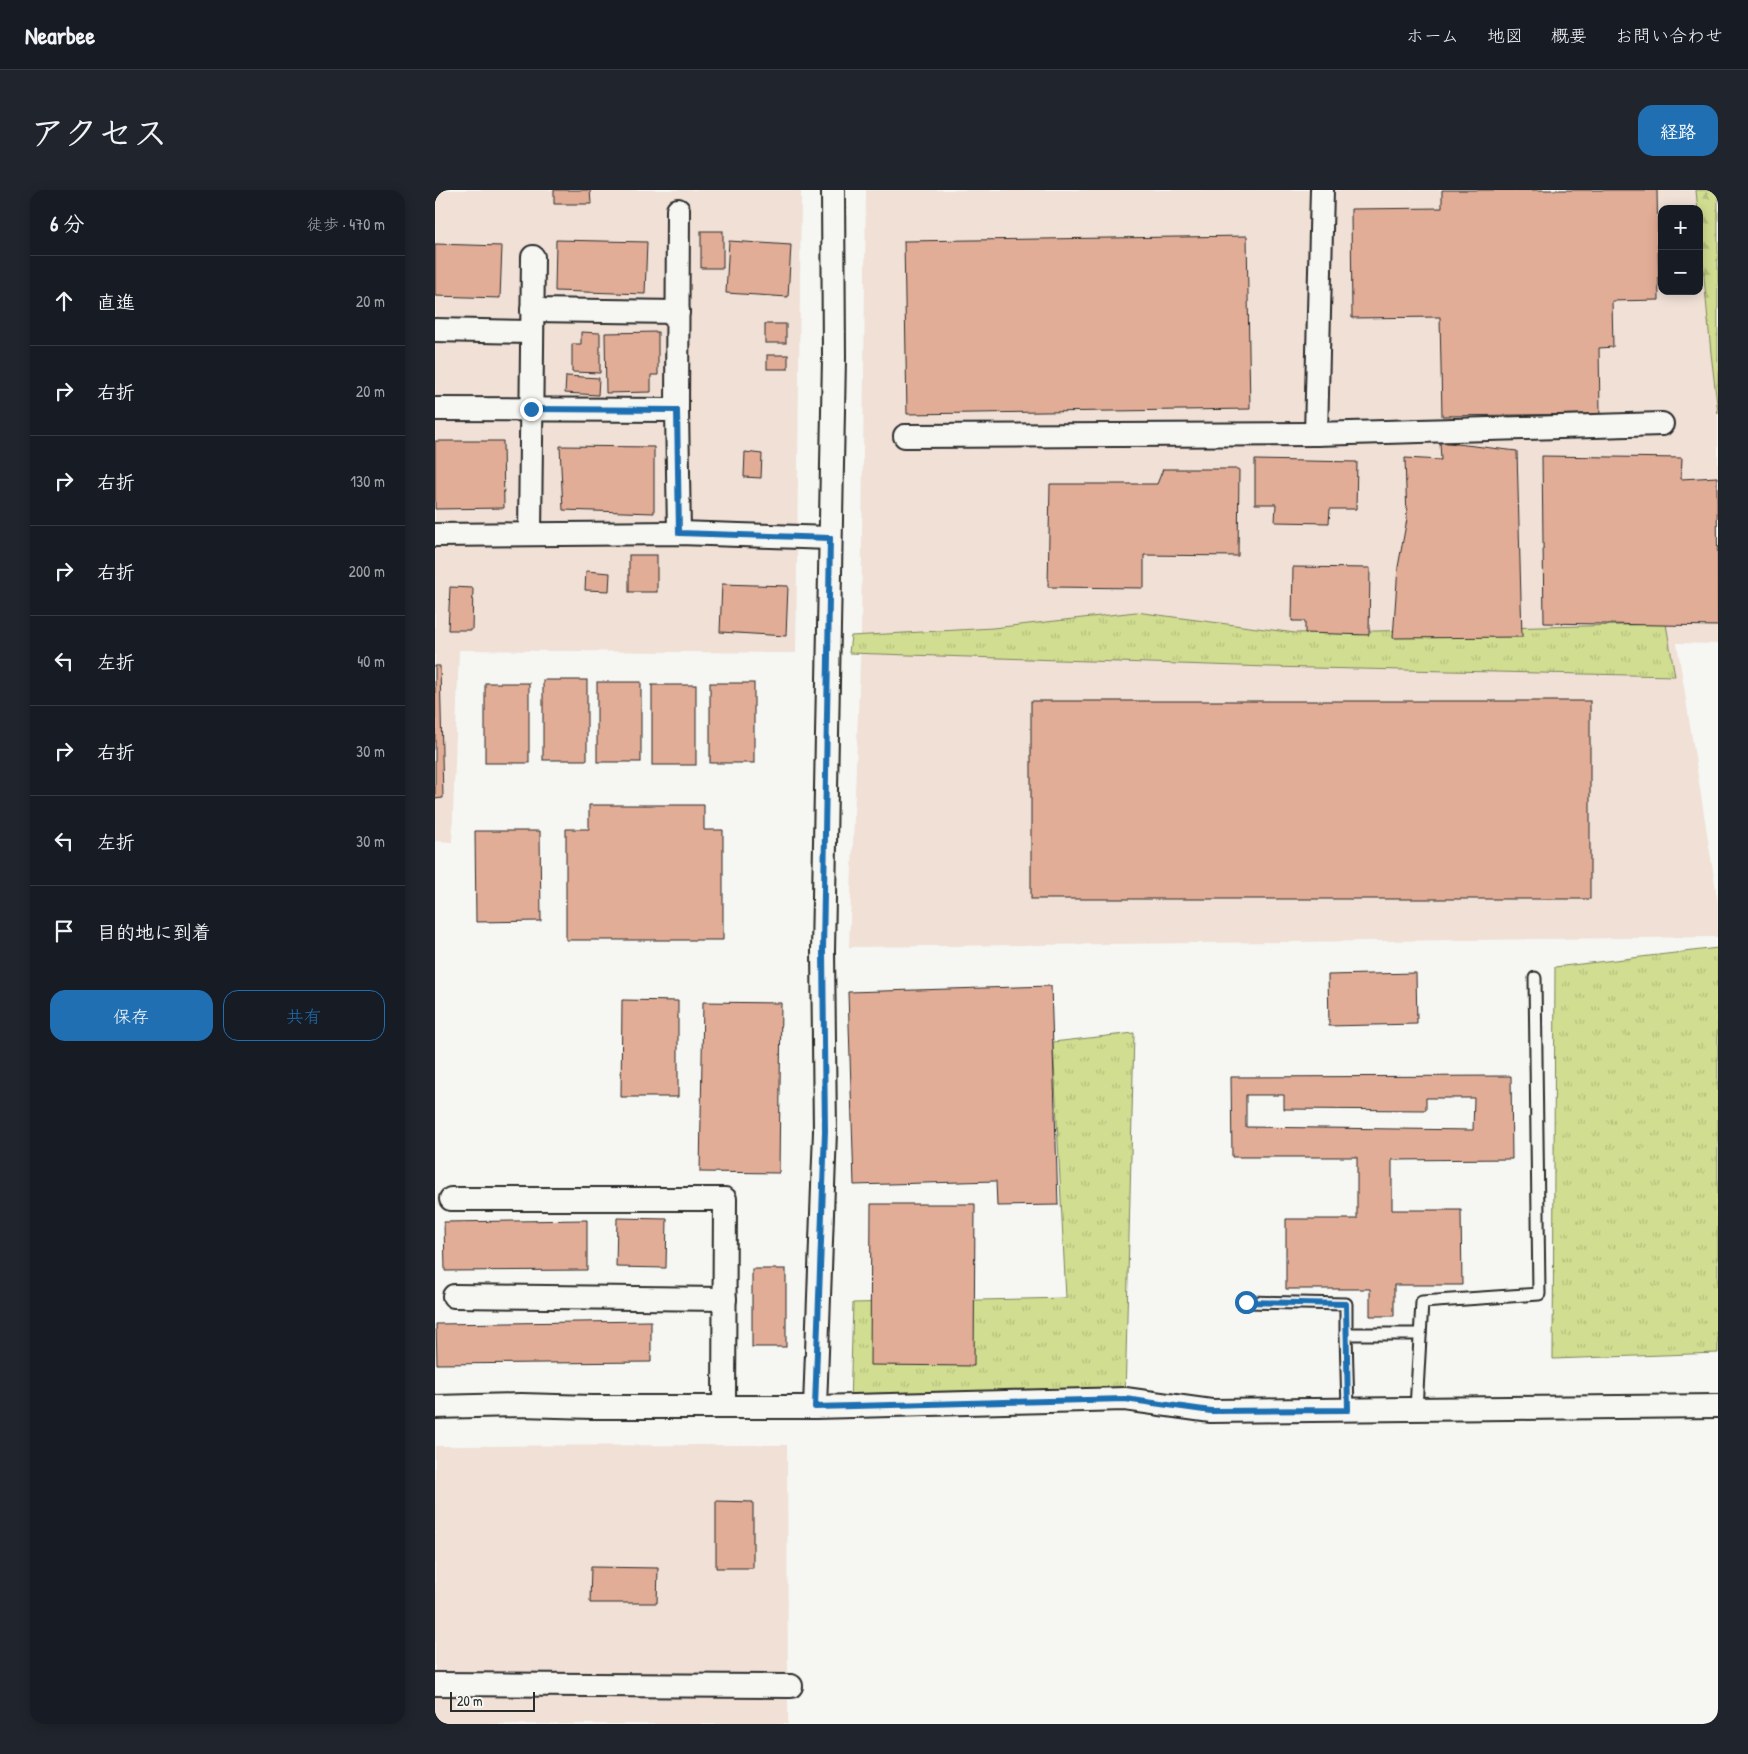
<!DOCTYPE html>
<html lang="ja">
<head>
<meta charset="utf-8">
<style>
	:root { --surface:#171b24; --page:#20242c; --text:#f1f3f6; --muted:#9ea1a6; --line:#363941; --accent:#1f6fb2 }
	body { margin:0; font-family:"Patrick Hand","Klee One",sans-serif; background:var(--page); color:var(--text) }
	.controls { position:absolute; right:15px; top:15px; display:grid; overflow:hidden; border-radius:10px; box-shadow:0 2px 12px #0003 }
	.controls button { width:45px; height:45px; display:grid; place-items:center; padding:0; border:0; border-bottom:1px solid var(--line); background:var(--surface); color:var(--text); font:25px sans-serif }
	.scale { position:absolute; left:15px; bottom:12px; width:85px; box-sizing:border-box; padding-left:5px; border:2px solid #2b2b2b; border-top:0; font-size:14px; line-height:18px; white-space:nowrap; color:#2b2b2b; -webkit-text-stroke:4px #f6f6f2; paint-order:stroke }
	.stop { position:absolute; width:15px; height:15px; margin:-11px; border:4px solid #1f6fb2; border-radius:50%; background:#fff }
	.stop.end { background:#1f6fb2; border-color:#fff; box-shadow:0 1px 5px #0008 }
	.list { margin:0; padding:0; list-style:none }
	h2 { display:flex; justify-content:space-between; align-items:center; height:65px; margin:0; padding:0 20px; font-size:21px }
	h2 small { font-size:16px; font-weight:400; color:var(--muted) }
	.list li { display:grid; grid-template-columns:32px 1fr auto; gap:15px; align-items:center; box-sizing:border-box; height:90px; padding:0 20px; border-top:1px solid var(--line) }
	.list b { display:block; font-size:19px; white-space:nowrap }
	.list em { font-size:16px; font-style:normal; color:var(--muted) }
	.actions { display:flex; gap:10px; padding:15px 20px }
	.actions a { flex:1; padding:11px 0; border:1px solid var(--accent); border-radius:15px; text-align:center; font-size:18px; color:var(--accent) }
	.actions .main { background:var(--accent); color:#fff }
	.icon { flex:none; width:28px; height:28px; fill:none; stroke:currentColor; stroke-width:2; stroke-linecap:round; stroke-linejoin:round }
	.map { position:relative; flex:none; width:1283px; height:1534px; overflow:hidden; border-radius:15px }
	header { display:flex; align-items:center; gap:30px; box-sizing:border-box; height:70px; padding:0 25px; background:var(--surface); border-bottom:1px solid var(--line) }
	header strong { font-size:24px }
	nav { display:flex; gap:28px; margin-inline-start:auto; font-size:18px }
	.intro { display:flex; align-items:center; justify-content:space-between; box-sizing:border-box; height:120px; padding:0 30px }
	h1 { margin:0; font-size:35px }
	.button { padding:12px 22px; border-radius:15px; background:var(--accent); color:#fff; font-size:18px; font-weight:700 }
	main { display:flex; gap:30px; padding:0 30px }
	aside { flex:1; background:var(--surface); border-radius:15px; box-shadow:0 2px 12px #0003 }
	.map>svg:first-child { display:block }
	.built { fill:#f0e0d6; fill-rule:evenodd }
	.grass { fill:url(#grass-tufts); stroke:#7e845e }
	.forest { fill:url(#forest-firs); stroke:#7e845e }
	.building { fill:#e2ad96; stroke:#2b2b2b; fill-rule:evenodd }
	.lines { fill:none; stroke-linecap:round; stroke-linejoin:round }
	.lane-casing { stroke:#2b2b2b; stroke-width:15 }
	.street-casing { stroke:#2b2b2b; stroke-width:26 }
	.lane { stroke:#f6f6f2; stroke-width:11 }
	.street { stroke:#f6f6f2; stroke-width:22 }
	.route { stroke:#1f6fb2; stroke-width:6 }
</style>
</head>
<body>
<header>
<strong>Nearbee</strong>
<nav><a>ホーム</a><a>地図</a><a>概要</a><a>お問い合わせ</a></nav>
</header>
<div class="intro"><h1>アクセス</h1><a class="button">経路</a></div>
<main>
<aside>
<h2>6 分<small>徒歩 · 470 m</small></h2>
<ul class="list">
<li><svg class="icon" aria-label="ahead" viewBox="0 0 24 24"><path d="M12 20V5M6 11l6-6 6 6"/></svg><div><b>直進</b></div><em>20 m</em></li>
<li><svg class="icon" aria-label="right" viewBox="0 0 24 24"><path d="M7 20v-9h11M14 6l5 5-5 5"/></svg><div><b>右折</b></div><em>20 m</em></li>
<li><svg class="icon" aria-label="right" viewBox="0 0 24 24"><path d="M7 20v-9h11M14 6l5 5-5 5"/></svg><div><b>右折</b></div><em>130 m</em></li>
<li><svg class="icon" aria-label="right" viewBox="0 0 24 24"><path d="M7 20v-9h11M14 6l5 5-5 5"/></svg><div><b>右折</b></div><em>200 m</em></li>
<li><svg class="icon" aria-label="left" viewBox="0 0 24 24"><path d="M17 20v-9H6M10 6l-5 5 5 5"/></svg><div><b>左折</b></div><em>40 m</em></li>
<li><svg class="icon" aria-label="right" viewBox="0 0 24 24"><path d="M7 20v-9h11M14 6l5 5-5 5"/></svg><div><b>右折</b></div><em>30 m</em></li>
<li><svg class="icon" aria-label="left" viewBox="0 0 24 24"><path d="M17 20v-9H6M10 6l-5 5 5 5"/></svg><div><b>左折</b></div><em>30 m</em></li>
<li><svg class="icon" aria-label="arrive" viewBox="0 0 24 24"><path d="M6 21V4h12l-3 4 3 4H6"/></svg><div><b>目的地に到着</b></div></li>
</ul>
<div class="actions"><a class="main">保存</a><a>共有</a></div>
</aside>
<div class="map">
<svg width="1283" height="1534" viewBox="0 0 1283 1534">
	<defs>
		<pattern id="grass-tufts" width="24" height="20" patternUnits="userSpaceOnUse" patternTransform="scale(1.25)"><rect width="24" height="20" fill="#d1dd90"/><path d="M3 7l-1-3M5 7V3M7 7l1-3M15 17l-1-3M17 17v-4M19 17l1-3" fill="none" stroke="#b4be7c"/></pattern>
		<pattern id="forest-firs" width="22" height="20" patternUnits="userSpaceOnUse" patternTransform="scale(1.25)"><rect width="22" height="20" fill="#d1dd90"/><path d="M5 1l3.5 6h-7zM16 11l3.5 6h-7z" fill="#b4be7c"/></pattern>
	</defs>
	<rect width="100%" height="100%" fill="#f6f6f2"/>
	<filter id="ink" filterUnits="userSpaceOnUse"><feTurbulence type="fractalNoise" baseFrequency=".02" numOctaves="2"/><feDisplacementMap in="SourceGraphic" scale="10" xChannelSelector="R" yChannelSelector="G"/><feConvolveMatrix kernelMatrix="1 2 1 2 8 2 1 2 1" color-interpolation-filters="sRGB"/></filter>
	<g filter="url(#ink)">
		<g class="built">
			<path d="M0,0H366L361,463L24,460L17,652L0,651Z"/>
			<path d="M431,0H1281L1283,22V454L1242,453L1283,713V747L414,757L426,448ZM1227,19H1264V101H1227Z"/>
			<path d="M352,1255L353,1534H0V1256Z"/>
		</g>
		<g class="grass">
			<path d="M701,422L860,443L1231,434L1240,486L834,477L414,463L416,446L558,438Z"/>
			<path d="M1283,758V1163L1118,1169L1120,777Z"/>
			<path d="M699,843L690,1209L415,1215L418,1113L631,1108L618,852Z"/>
		</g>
		<path class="forest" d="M1261,0H1283V223L1276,163Z"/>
		<g class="building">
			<path d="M119,0H155L156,14H119Z"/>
			<path d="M1007,0H1222L1224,110L1177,111L1178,157L1164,158L1165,224L1007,226L1005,127L917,128L916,19L1007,18Z"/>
			<rect x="266" y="41" width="22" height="37"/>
			<path d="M812,46L815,219L472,224L469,51Z"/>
			<path d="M121,50L212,52L210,104L120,101Z"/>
			<path d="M294,51L356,55L353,107L291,103Z"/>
			<path d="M0,54L67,56L65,108L0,106Z"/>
			<rect x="330" y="134" width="21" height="19"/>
			<path d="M146,142L165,143V183L137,182V154H146Z"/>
			<path d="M223,142V185H216V202L171,203L170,143Z"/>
			<rect x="332" y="165" width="21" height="14"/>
			<path d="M131,186L164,188L163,205L130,203Z"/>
			<path d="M0,251H68L69,318L0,319Z"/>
			<path d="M1005,252L1082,261L1087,447L958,448L963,377L972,329L970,268L1006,270Z"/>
			<path d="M125,256L219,257V323L128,320Z"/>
			<path d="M310,262L327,264L326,288L309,287Z"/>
			<path d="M1107,266L1247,268L1246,289L1282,287L1283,436L1109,433Z"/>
			<path d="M820,270L922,272L921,319H895L894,333L840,332L841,314H820Z"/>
			<path d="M728,279H804L803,366L709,365V398L613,397L615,294H722Z"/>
			<rect x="194" y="365" width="28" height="37"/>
			<path d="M858,377L935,378L934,445L870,443V431H857Z"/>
			<path d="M151,381L175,383L174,401L150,400Z"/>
			<path d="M287,394L353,396L351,446L285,442Z"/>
			<path d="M15,397L38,398L37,440H13Z"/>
			<path d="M0,476H5L8,608L0,609Z"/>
			<rect x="108" y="490" width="44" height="80"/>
			<rect x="162" y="492" width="44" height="80"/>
			<rect x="50" y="493" width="44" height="80"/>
			<rect x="275" y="493" width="44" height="80"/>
			<rect x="217" y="495" width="44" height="80"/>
			<rect x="596" y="511" width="559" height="198"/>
			<path d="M154,615H269V640H288V750H131V639H154Z"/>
			<path d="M40,641H105L106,731L41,732Z"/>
			<path d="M981,783L982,834L894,836L893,785Z"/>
			<path d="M616,796L623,1015L562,1016L561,991L419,995L413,802Z"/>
			<path d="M187,810L243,811V907H186Z"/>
			<path d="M268,812L346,813L344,983L265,982Z"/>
			<path d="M1076,886L1077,969L957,970V1020H1026L1027,1095H959V1126H935V1099H851V1029H922V967H797L796,887ZM811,905H849V919L991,920V908H1039L1038,940L811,937Z"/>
			<path d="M436,1014H540L539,1176L435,1175Z"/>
			<path d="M182,1028L232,1029L231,1078L181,1077Z"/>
			<path d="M152,1030V1080L10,1081L9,1032Z"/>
			<rect x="317" y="1079" width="34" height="78"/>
			<path d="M216,1131V1172L2,1174L1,1134Z"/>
			<path d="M281,1311L318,1312V1378H281Z"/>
			<path d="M156,1377L223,1378L222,1413H155Z"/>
		</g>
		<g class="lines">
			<g class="lane-casing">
				<g id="lane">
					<path d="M811,1112L911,1114V1144H985"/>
					<path d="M911,1144L913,1220"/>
					<path d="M981,1219L987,1112L1104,1104L1100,788"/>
				</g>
			</g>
			<g class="street-casing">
				<g id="street">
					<path d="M887,0L881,244L1227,234"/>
					<path d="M97,120L243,122"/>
					<path d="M0,140L97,142"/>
					<path d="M0,219L242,220L244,343"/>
					<path d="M242,220L243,20"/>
					<path d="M470,246L881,244"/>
					<path d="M95,344L98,67"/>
					<path d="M0,345L244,343L395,348"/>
					<path d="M16,1009H290L289,1217"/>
					<path d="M19,1106L290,1109"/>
					<path d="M0,1217L86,1215L157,1217H380L690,1209L776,1221L1283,1216"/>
					<path d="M380,1217L390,941L388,761L399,167L398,0"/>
					<path d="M0,1494L356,1496"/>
				</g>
			</g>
			<use href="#lane" class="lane"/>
			<use href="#street" class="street"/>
		</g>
	</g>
	<g class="lines" filter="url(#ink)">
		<path class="route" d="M96,219L242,220L244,343L395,348L388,761L390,941L380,1217L690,1209L776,1221L913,1220L911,1114L811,1112"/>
	</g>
</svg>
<div class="controls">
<button>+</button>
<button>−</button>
</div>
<div class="scale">20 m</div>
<div class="stop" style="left:811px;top:1112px"></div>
<div class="stop end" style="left:96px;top:219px"></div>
</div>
</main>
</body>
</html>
